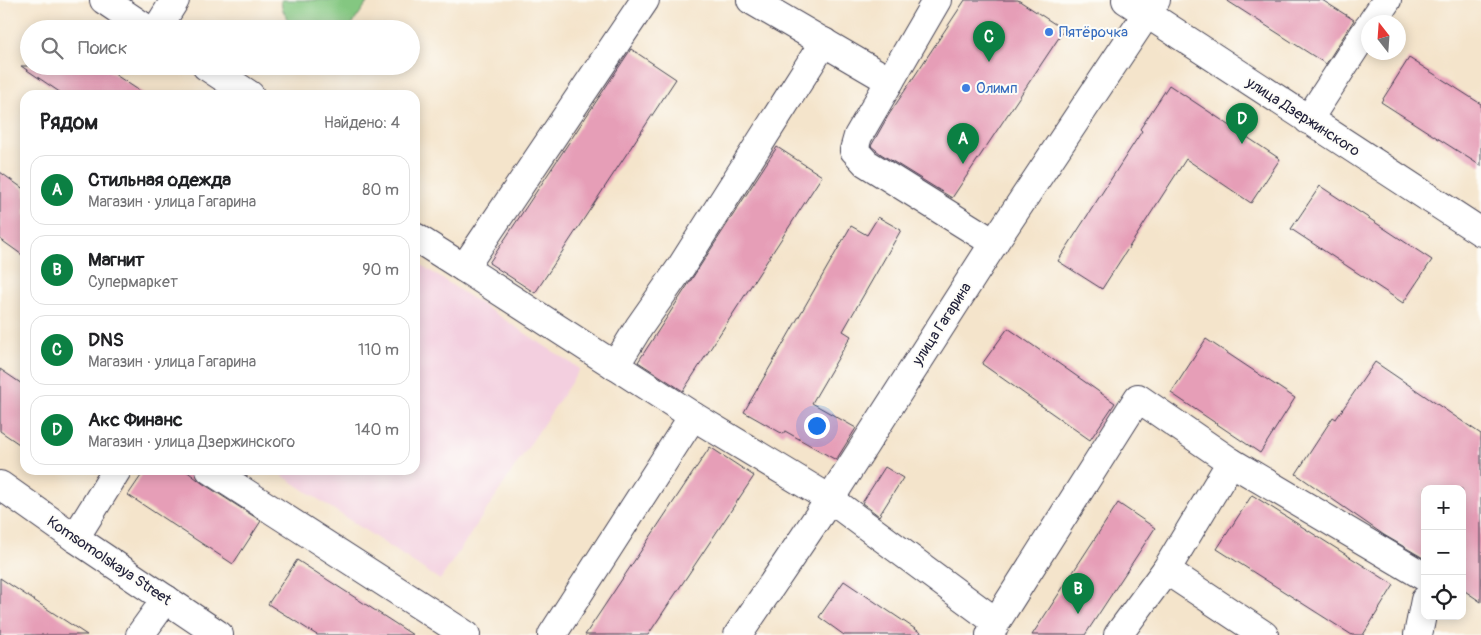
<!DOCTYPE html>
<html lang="ru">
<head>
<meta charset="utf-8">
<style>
	:root { --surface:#fff; --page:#f2f2f2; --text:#202124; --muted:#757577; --line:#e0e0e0; --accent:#0b8043 }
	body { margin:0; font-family:Pangolin,sans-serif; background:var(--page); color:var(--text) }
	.controls { position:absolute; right:15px; bottom:15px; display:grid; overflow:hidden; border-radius:10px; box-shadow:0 2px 12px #0003 }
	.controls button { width:45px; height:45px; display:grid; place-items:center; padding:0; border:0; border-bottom:1px solid var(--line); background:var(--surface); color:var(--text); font:25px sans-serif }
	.compass { position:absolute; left:1361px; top:15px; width:45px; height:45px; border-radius:50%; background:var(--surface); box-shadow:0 2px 12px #0003; rotate:343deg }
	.you { position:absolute; left:816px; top:425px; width:18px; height:18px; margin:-12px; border:4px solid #fff; border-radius:50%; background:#1a73e8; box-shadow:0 0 0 8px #1a73e833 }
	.badge { display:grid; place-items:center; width:32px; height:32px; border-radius:50%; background:var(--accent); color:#fff; font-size:16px; font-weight:700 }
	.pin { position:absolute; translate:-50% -41px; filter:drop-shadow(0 1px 2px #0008) }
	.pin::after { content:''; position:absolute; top:26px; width:18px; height:15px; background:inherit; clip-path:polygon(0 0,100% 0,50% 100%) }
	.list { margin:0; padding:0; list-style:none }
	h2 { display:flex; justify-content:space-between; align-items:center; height:65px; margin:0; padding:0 20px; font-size:21px }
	h2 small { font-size:16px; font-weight:400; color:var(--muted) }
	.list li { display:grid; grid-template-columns:32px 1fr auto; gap:15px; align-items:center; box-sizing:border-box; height:70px; margin:0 10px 10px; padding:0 10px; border:1px solid var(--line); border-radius:15px }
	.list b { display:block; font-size:19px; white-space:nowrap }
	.list p { margin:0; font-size:16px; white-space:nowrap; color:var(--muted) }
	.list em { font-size:16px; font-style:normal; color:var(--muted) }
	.icon { flex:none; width:28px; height:28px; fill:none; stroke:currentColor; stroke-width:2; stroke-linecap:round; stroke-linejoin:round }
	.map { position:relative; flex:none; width:1481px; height:635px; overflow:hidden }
	.search { position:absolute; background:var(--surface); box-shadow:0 2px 12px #0003; left:20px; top:20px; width:400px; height:55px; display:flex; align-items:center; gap:12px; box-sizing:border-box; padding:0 18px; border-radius:28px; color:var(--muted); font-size:19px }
	.panel { position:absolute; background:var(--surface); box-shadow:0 2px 12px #0003; left:20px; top:90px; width:400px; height:385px; border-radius:15px }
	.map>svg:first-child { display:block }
	.built { fill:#f3cfdf }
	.green { fill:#84c781; stroke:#53745e }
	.building { fill:#e69eb7 }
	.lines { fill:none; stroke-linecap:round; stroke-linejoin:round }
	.minor-casing { stroke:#423f51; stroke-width:30 }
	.minor { stroke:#fff; stroke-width:28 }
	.shop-dot { fill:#3f7fe0; stroke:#fdfcf7; stroke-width:2 }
	.labels { text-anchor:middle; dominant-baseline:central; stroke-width:4; stroke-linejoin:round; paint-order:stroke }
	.shop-label { font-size:15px; fill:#366cbe; stroke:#fdfcf7; text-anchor:start }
	.street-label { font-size:15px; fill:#22223b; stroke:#fdfcf7 }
</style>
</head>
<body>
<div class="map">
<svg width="1481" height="635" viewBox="0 0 1481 635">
	<rect width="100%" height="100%" fill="#fdfcf7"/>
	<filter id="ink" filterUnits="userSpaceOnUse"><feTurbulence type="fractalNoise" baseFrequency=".02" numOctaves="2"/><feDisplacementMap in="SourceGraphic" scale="10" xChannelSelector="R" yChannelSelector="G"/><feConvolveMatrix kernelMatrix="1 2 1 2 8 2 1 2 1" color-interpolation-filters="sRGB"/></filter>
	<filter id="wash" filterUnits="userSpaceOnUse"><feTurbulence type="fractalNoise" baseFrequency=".0096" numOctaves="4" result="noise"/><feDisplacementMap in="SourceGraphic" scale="20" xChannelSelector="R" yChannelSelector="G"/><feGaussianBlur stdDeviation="1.12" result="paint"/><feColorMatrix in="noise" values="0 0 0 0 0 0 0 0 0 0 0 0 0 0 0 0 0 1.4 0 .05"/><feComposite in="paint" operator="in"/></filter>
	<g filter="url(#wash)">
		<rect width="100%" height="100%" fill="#f4e4cb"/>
		<path class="built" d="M415,261L580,369L440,580L274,470H415Z"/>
		<path class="green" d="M281,0H369L349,29H298L288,21L282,8Z"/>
		<g id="blocks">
			<g class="building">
				<path d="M965,0H1018L1064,30L952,198L881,154L871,146L888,116Z"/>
				<path d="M1226,0H1322L1354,20L1326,64Z"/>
				<path d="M631,49L676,79L535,293L489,263Z"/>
				<path d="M1409,58L1481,104V166L1381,102Z"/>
				<path d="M21,66H102L146,95H64Z"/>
				<path d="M1169,85L1280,159L1251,203L1186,159L1102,289L1058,261L1142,131L1140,129Z"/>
				<path d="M777,147L822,176L683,391L638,362Z"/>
				<path d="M0,172L25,190V257L0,239Z"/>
				<path d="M1320,186L1432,260L1403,303L1291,229Z"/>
				<path d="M878,217L901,230L843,331L851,336L812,403L856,428L836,460L785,431L783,434L744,412L851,226L867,235Z"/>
				<path d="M1008,328L1115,403L1090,440L982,364Z"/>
				<path d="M1206,339L1295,398L1260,453L1171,393Z"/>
				<path d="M1375,362L1481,434V602L1462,589V489H1425V559L1384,535L1296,474L1333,417L1336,419Z"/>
				<path d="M0,369L25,386V448L0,431Z"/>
				<path d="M710,447L754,476L648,635H585Z"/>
				<path d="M885,467L903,478L879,516L862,503Z"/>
				<path d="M145,470H185L202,483L261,521L233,564L128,495Z"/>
				<path d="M1252,495L1394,585L1363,635H1352L1217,549Z"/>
				<path d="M1118,503L1155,528L1085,635H1032Z"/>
				<path d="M297,560L413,635H317L268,604Z"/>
				<path d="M0,578L87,635H0Z"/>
				<path d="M844,581L924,635H844L819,617Z"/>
			</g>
		</g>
	</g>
	<g filter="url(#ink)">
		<use href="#blocks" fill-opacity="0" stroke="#423f51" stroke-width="1"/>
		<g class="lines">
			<g class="minor-casing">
				<g id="minor">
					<path d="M104,0L147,29"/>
					<path d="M645,0L464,268L693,416L830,499L996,622L990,635"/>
					<path d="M751,0L890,81"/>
					<path d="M937,0L858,136L854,150L866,163L994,243"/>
					<path d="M1126,0L1481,232"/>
					<path d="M1372,22L1387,0"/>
					<path d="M157,29L175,0"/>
					<path d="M206,66L250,95"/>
					<path d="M1308,120L1368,28"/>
					<path d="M415,237L464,268"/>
					<path d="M615,366L639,327L681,267L824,42"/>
					<path d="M1231,462L1425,577"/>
					<path d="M210,470L466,635"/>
					<path d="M0,485L75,538L219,635"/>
					<path d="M75,538L117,470"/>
					<path d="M996,622L1138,398L1231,462L1166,570"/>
					<path d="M140,635L166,599"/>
					<path d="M552,635L693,416"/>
					<path d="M738,635L830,499L994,243L1156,0"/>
					<path d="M1118,635L1166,570L1264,635"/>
					<path d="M1418,635L1425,600"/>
				</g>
			</g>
			<use href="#minor" class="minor"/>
		</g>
	</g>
	<g class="shop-dot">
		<circle cx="1049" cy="32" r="5"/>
		<circle cx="966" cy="88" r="5"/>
	</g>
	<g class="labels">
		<g class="shop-label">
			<text x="1059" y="32">Пятёрочка</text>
			<text x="976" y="88">Олимп</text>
		</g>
		<g class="street-label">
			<text transform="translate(1303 117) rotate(33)">улица Дзержинского</text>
			<text transform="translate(942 324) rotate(-57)">улица Гагарина</text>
			<text transform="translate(109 561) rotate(34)">Komsomolskaya Street</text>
		</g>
	</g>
</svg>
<div class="controls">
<button>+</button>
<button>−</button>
<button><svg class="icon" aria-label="locate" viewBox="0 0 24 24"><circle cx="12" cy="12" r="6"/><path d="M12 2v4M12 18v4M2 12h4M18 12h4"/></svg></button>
</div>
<svg class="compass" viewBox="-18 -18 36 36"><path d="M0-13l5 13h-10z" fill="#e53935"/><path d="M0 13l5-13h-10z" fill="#757577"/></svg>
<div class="you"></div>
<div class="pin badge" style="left:963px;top:164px">A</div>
<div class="pin badge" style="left:1078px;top:614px">B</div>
<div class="pin badge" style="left:989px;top:62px">C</div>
<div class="pin badge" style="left:1242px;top:144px">D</div>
<div class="search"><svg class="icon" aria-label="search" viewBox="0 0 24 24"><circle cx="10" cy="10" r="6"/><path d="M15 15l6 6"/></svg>Поиск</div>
<section class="panel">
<h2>Рядом<small>Найдено: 4</small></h2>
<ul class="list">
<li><span class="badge">A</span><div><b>Стильная одежда</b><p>Магазин · улица Гагарина</p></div><em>80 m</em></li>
<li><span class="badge">B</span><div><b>Магнит</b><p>Супермаркет</p></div><em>90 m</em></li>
<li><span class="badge">C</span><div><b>DNS</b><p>Магазин · улица Гагарина</p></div><em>110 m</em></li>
<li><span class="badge">D</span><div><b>Акс Финанс</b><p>Магазин · улица Дзержинского</p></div><em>140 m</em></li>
</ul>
</section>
</div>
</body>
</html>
